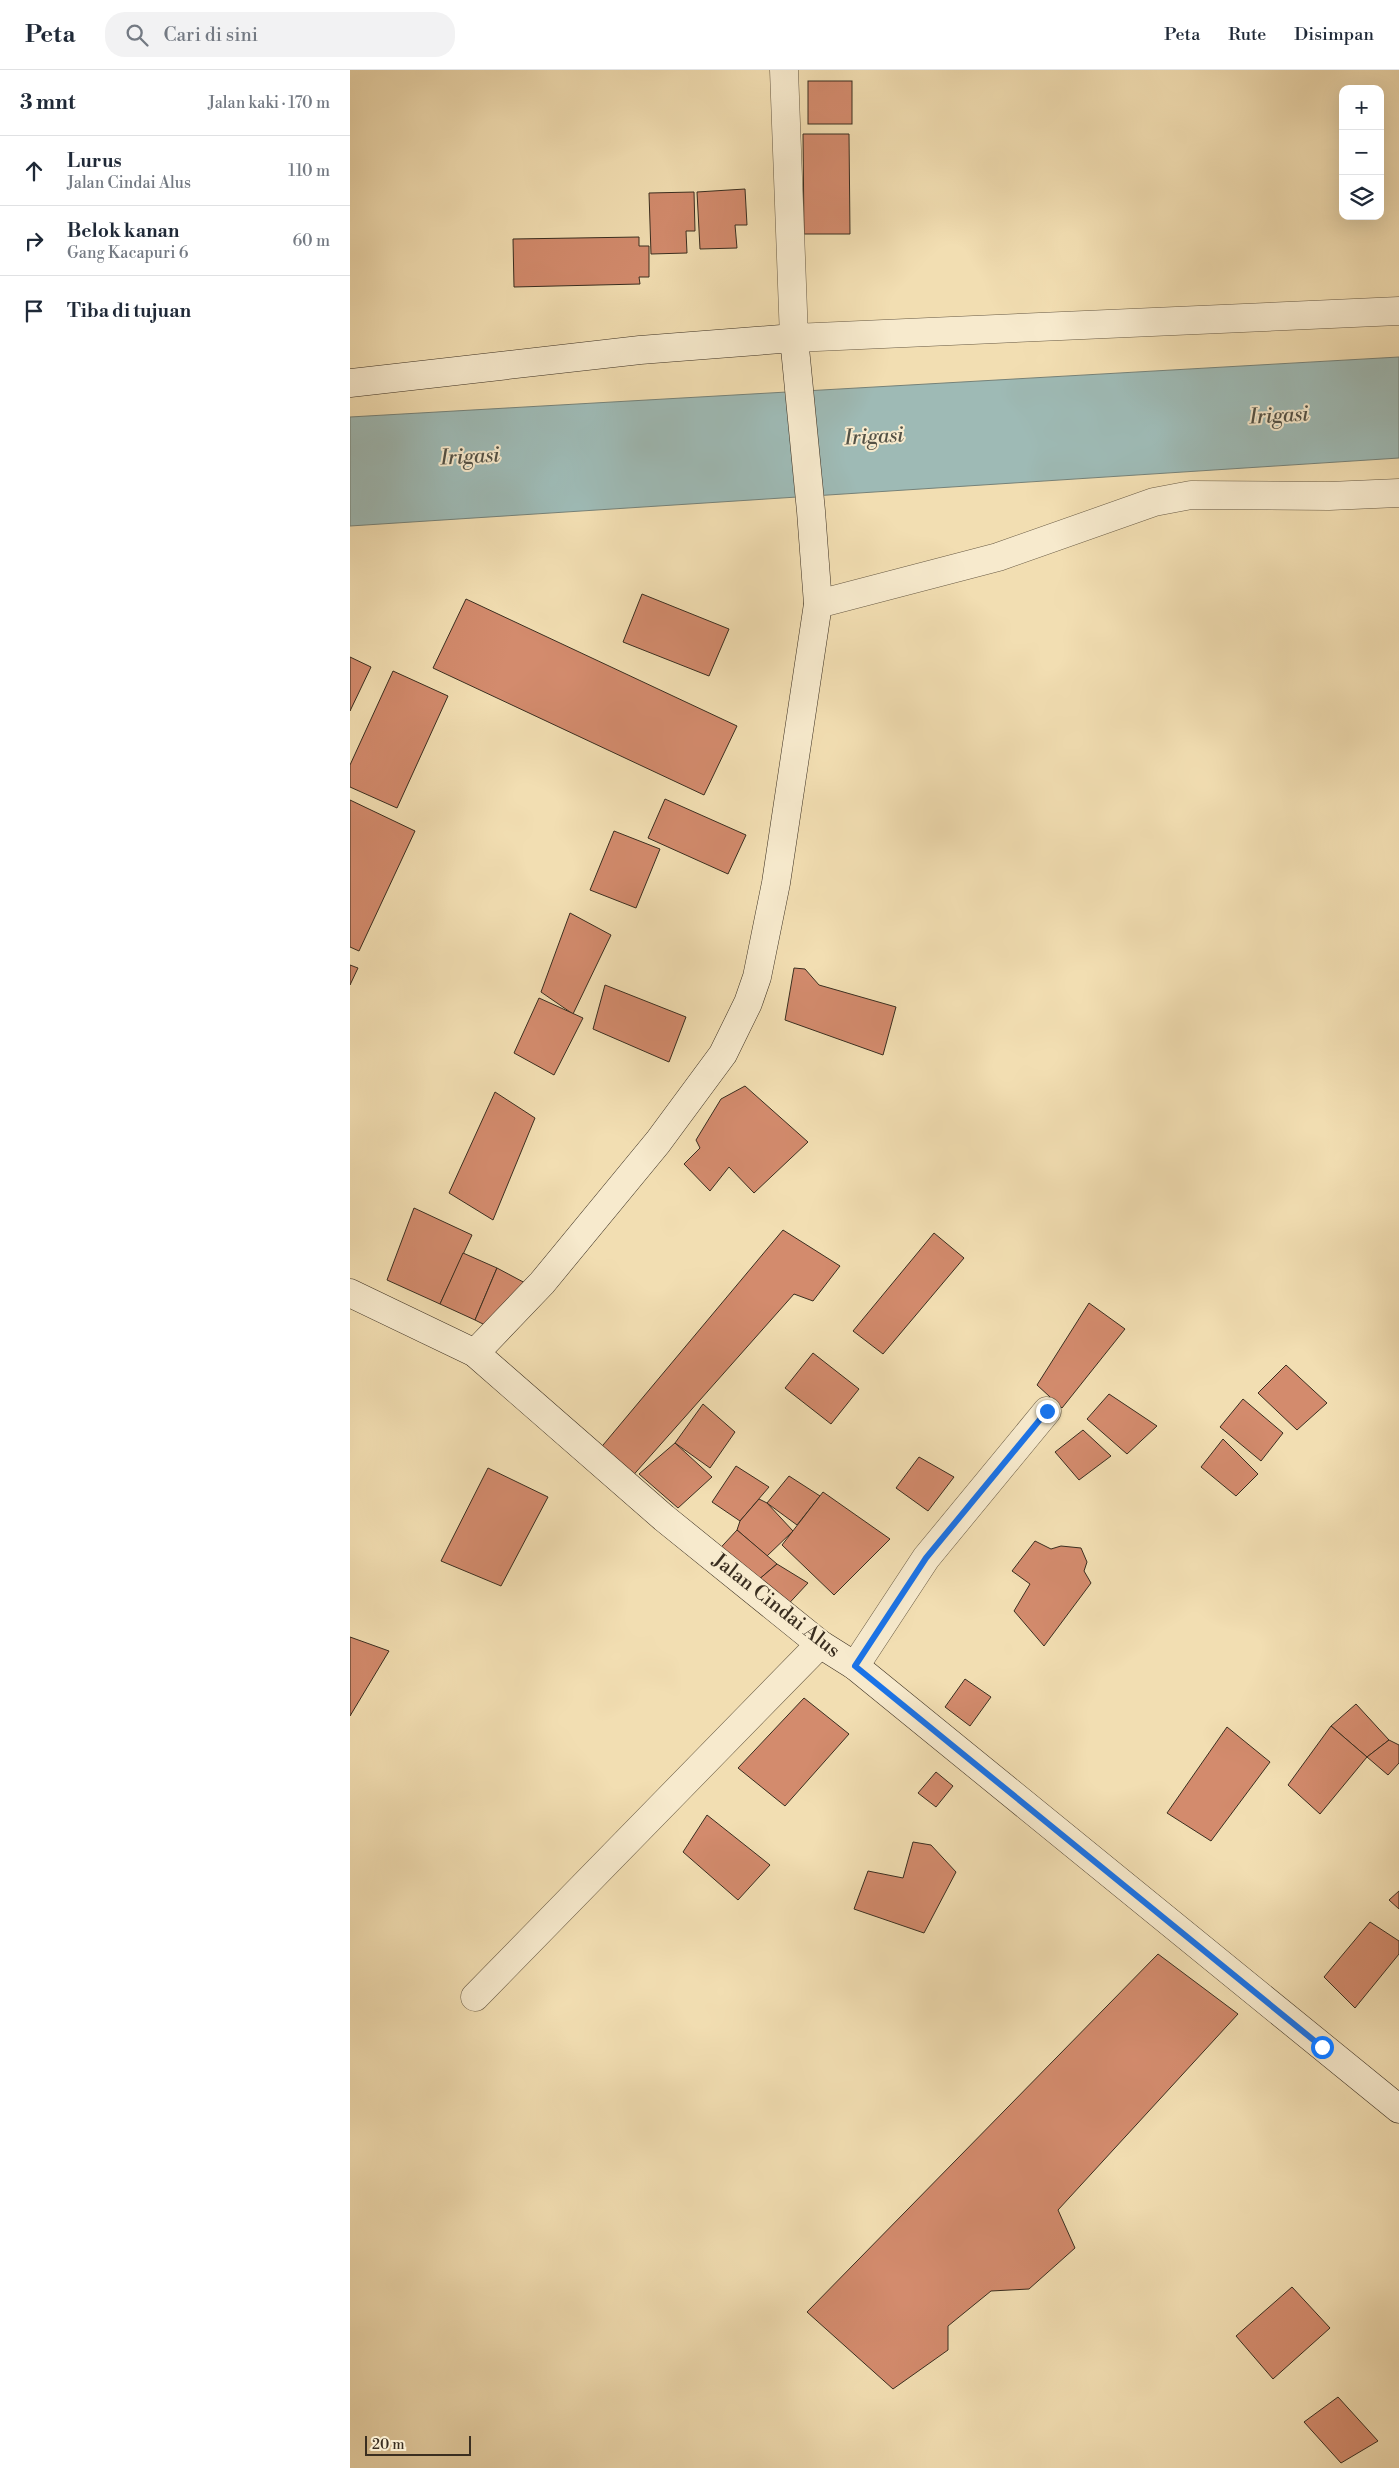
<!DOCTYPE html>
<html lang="id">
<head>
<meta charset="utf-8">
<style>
	:root { --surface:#fff; --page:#f2f2f3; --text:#1f2937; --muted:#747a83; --line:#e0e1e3 }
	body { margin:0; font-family:"Libre Bodoni",serif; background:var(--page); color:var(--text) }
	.controls { position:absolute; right:15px; top:15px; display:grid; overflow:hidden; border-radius:10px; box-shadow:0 5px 20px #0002 }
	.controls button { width:45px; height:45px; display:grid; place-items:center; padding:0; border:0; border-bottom:1px solid var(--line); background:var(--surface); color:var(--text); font:25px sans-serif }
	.scale { position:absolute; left:15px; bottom:12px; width:106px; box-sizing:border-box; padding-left:5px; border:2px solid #3a2e20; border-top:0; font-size:14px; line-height:18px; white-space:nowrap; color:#3a2e20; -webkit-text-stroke:4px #f7eacd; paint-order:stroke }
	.stop { position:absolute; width:15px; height:15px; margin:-11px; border:4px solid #1a73e8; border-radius:50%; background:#fff }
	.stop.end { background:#1a73e8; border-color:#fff; box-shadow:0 1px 5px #0008 }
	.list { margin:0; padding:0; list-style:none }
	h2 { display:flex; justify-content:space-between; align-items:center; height:65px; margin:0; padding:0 20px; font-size:21px }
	h2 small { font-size:16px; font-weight:400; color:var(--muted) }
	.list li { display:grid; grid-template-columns:32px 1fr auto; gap:15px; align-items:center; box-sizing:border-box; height:70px; padding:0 20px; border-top:1px solid var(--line) }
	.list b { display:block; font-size:19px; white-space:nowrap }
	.list p { margin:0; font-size:16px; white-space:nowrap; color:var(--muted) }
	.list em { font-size:16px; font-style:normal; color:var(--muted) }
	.icon { flex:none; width:28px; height:28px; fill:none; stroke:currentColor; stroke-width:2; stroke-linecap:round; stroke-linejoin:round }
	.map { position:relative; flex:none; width:1049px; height:2398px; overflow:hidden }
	header { display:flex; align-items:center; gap:30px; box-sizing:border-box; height:70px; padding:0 25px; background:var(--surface); border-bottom:1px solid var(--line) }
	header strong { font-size:24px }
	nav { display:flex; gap:28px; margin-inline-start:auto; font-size:18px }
	.search { width:350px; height:45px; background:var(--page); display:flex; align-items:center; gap:12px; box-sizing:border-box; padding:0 18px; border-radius:20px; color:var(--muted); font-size:19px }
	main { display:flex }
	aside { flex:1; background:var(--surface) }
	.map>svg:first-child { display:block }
	.water { fill:#9ebab5; stroke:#768279 }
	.building { fill:#d38b6d; stroke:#3a2e20 }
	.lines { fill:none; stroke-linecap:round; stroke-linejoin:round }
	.street-casing { stroke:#685a44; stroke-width:29 }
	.secondary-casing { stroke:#3a2e20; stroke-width:29 }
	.street { stroke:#f7eacd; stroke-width:28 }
	.secondary { stroke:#f7eacd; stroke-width:28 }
	.route { stroke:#1a73e8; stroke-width:6 }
	.labels { text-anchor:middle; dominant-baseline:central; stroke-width:4; stroke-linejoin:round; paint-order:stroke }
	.street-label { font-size:20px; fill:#3a2e20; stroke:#f7eacd }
	.water-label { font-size:21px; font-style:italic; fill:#535145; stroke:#f7eacd }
</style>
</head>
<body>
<header>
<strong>Peta</strong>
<div class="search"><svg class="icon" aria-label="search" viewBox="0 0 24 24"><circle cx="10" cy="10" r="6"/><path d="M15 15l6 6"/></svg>Cari di sini</div>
<nav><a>Peta</a><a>Rute</a><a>Disimpan</a></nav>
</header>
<main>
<aside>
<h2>3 mnt<small>Jalan kaki · 170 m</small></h2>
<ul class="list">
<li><svg class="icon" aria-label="ahead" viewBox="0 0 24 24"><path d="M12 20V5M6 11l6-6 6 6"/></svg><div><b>Lurus</b><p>Jalan Cindai Alus</p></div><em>110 m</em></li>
<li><svg class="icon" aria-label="right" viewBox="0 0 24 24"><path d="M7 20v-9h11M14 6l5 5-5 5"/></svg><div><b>Belok kanan</b><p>Gang Kacapuri 6</p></div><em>60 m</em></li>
<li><svg class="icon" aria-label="arrive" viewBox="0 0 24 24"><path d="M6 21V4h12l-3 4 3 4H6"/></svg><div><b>Tiba di tujuan</b></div></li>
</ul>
</aside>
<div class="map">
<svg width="1049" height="2398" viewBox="0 0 1049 2398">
	<rect width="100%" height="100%" fill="#f2deb2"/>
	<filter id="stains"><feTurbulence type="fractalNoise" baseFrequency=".004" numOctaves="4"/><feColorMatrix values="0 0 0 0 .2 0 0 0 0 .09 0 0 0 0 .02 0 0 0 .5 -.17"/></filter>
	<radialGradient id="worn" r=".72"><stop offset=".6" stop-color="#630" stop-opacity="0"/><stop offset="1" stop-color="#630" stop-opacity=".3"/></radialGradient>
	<path class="water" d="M1049,287V388L0,456V347Z"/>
	<g class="building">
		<rect x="458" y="11" width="44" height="43"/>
		<path d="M453,64H499L500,164H454Z"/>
		<path d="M395,119L397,155H385L387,178L350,179L347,122Z"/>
		<path d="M344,122L345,161H336L337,183L301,184L299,123Z"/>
		<path d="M289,167V176H299V207H289L290,214L164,217L163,169Z"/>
		<path d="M292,524L379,559L359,606L273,572Z"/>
		<path d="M116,529L387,656L354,725L83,598Z"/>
		<path d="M0,587L21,597L0,641Z"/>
		<path d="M43,601L98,626L47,738L0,717V695Z"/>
		<path d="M315,729L396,765L378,804L298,768Z"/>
		<path d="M0,730L65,761L9,881L0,877Z"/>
		<path d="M264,761L310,779L286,838L240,820Z"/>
		<path d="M220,843L261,865L223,944L191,922Z"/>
		<path d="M0,895L8,898L0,915Z"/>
		<path d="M444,898L455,899L469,915L546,937L533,985L435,950Z"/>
		<path d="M255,915L336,947L319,992L243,959Z"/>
		<path d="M189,928L233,948L204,1005L164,983Z"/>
		<path d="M395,1016L458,1072L404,1123L379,1097L360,1121L334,1094L350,1078L346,1070L371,1029Z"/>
		<path d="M145,1022L185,1048L143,1150L99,1123Z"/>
		<path d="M64,1138L122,1165L90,1234L37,1210Z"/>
		<path d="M433,1160L490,1196L463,1231L444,1224L279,1410L243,1387Z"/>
		<path d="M584,1163L614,1188L533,1284L503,1261Z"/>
		<path d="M113,1183L147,1198L125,1250L90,1234Z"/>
		<path d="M147,1198L177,1214L147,1261L125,1250Z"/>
		<path d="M739,1233L775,1259L712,1338L687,1315Z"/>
		<path d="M463,1283L509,1319L481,1354L435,1318Z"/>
		<path d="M936,1295L977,1333L947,1360L908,1323Z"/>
		<path d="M759,1324L807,1356L777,1384L737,1349Z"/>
		<path d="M893,1329L933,1363L911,1391L870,1357Z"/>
		<path d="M353,1334L385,1362L360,1398L325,1373Z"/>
		<path d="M733,1360L761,1386L729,1410L705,1382Z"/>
		<path d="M873,1369L908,1404L886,1426L851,1397Z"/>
		<path d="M325,1373L362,1407L328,1438L289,1404Z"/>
		<path d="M569,1387L604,1407L578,1441L546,1418Z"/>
		<path d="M386,1396L419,1417L390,1451L362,1432Z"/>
		<path d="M138,1398L198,1427L151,1516L91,1491Z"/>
		<path d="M439,1406L470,1426L447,1455L417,1433Z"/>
		<path d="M473,1422L540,1469L484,1525L432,1475Z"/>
		<path d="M409,1429L417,1433L443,1461L417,1486L387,1460L390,1451Z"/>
		<path d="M387,1460L427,1494L400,1517L362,1487Z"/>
		<path d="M685,1471L701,1479L711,1476L731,1478L737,1492L734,1501L741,1513L694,1576L664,1541L680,1514L662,1501Z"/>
		<path d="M427,1494L458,1513L431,1542L400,1517Z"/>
		<path d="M0,1567L39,1581L0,1646Z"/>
		<path d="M615,1609L641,1627L620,1656L595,1637Z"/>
		<path d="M454,1628L499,1664L435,1736L388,1698Z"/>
		<path d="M1006,1634L1039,1670L1017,1687L981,1656Z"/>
		<path d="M981,1656L1017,1687L970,1744L938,1715Z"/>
		<path d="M877,1657L920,1692L861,1771L817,1743Z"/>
		<path d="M1039,1670L1049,1675V1693L1038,1705L1017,1687Z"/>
		<path d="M586,1702L603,1716L586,1737L568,1723Z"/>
		<path d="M357,1745L420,1795L388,1830L333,1782Z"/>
		<path d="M563,1772L581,1775L606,1802L574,1863L504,1839L518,1801L553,1808Z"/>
		<path d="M1049,1821V1839L1039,1830Z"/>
		<path d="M1020,1852L1049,1871V1884L1005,1938L974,1907Z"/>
		<path d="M808,1884L888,1944L708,2140L725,2178L679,2219L641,2221L598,2256V2280L543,2319L457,2242Z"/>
		<path d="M942,2217L980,2258L923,2309L886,2266Z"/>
		<path d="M988,2327L1028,2371L991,2393L954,2352Z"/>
	</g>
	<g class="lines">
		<g class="street-casing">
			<g id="street">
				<path d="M434,0L444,268L1049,241"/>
				<path d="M468,534L648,487L804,432L841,425L979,426L1049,423"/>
				<path d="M505,1596L576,1488L697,1341"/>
				<path d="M125,1927L470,1574"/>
			</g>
		</g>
		<g class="secondary-casing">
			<g id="secondary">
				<path d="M0,313L290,280L444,268L461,441L468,534L426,813L407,907L398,933L373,984L308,1072L192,1213L125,1283"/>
				<path d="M0,1223L125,1283L314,1448L470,1574L505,1596L1049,2039"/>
			</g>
		</g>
		<use href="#street" class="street"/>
		<use href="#secondary" class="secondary"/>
	</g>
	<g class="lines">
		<path class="route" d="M697,1341L576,1488L505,1596L972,1977"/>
	</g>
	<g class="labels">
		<g class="street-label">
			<text transform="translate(426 1536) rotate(38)">Jalan Cindai Alus</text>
		</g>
		<g class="water-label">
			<text transform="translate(929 346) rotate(-3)">Irigasi</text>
			<text transform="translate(524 367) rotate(-3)">Irigasi</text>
			<text transform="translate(120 387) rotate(-3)">Irigasi</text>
		</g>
	</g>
	<rect width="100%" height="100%" filter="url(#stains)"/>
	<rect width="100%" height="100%" fill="url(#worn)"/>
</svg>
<div class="controls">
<button>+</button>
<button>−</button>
<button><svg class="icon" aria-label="layers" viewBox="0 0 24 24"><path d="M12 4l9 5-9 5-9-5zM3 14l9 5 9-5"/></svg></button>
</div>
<div class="scale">20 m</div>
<div class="stop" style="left:972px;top:1977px"></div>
<div class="stop end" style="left:697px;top:1341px"></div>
</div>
</main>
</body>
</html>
